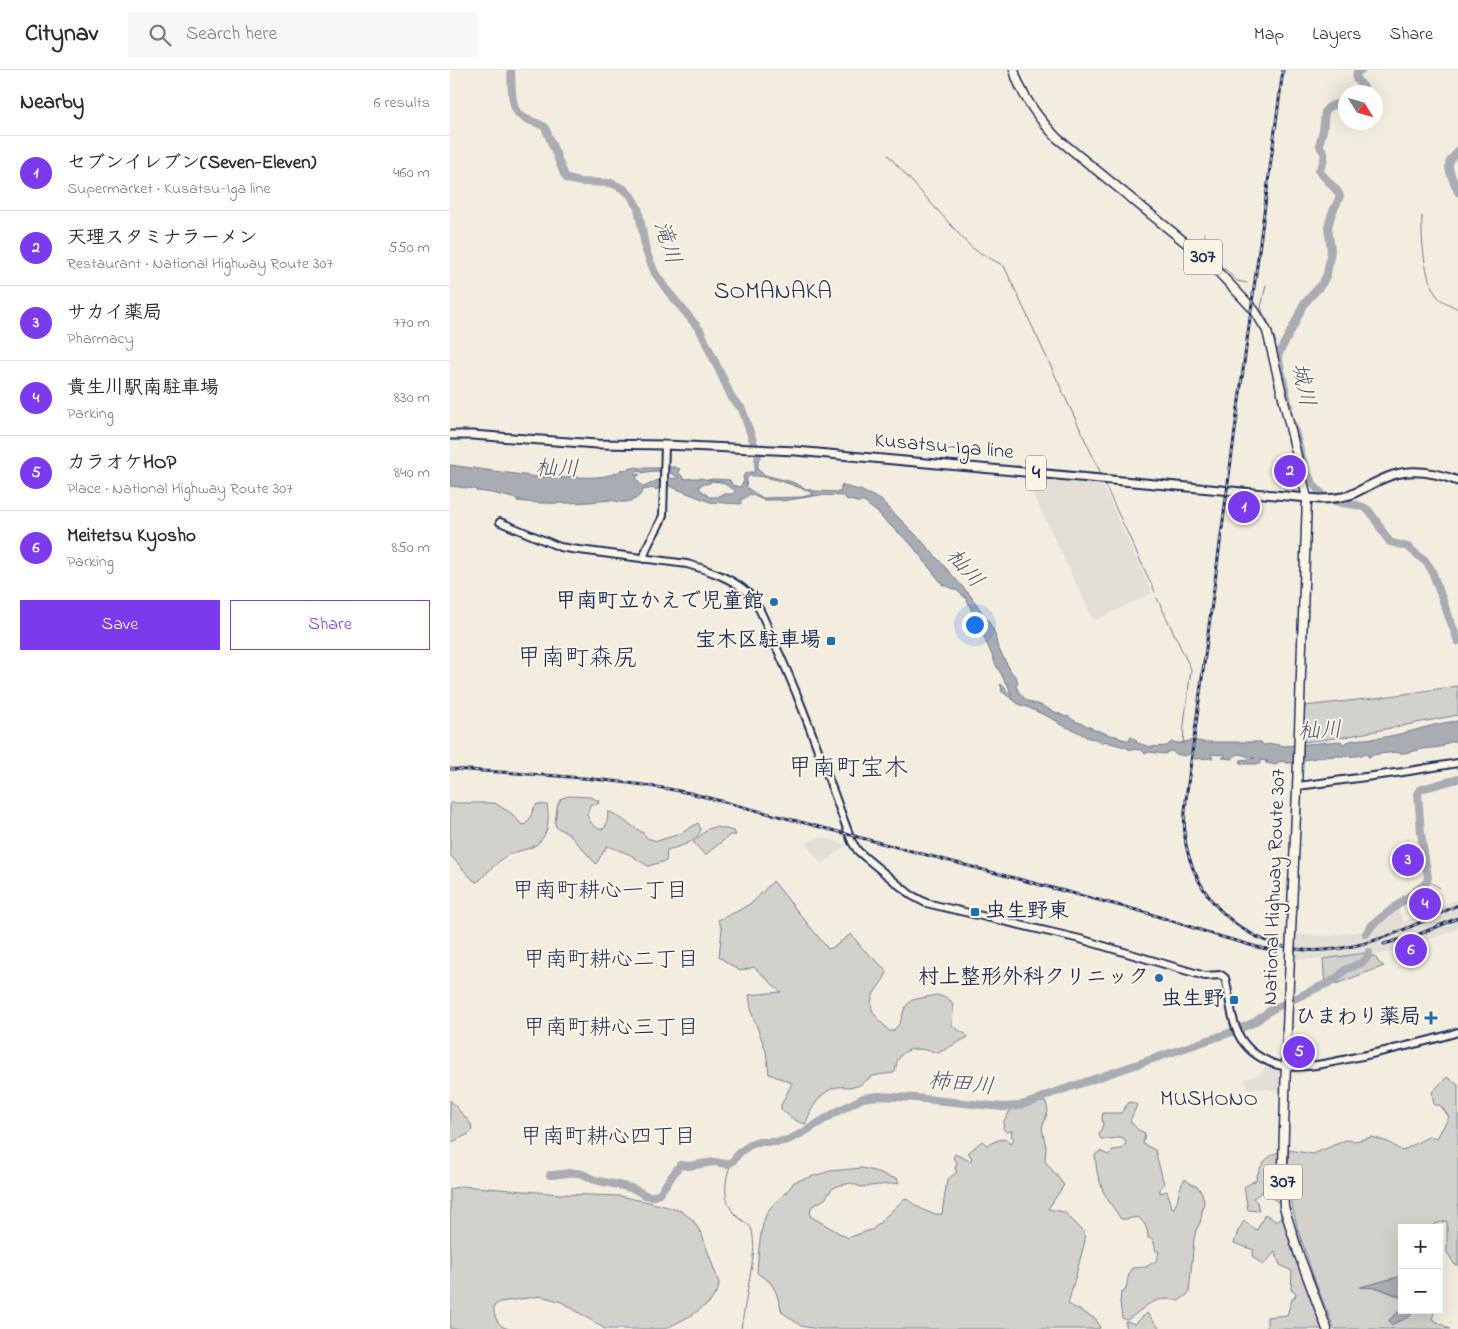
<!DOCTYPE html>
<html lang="en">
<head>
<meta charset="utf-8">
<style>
	:root { --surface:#fff; --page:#f7f7f7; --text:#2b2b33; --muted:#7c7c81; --line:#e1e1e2; --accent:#7c3aed }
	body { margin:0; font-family:"Indie Flower","Klee One",sans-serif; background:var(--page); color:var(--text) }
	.controls { position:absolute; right:15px; bottom:15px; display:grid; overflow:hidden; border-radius:0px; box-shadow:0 5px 20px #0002 }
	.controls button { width:45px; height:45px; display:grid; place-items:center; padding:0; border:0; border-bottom:1px solid var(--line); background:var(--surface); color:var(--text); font:25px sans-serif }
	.compass { position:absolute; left:888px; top:15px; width:45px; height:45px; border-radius:50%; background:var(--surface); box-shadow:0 5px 20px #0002; rotate:127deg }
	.you { position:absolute; left:524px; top:554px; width:18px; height:18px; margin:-12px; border:4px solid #fff; border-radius:50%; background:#1a73e8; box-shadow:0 0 0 8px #1a73e833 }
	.badge { display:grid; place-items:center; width:32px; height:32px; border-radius:50%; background:var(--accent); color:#fff; font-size:16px; font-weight:700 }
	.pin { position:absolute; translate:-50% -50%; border:2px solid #fff; box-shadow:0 1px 5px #0006 }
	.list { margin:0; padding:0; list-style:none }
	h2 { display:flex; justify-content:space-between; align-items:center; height:65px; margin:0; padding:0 20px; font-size:21px }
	h2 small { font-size:16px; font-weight:400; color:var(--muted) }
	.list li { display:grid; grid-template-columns:32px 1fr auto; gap:15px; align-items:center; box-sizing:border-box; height:75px; padding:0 20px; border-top:1px solid var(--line) }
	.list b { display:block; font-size:19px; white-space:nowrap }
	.list p { margin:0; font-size:16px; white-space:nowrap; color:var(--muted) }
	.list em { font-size:16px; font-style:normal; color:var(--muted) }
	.actions { display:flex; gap:10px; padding:15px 20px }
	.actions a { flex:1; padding:11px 0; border:1px solid var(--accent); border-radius:0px; text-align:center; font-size:18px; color:var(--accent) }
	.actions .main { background:var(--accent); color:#fff }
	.icon { flex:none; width:28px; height:28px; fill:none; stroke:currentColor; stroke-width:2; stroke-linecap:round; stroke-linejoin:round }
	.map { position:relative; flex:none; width:1008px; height:1259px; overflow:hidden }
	header { display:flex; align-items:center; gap:30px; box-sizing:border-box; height:70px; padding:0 25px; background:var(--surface); border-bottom:1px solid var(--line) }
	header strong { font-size:24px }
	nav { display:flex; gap:28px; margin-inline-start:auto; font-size:18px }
	.search { width:350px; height:45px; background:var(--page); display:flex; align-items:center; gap:12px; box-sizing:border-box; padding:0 18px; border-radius:0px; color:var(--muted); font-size:19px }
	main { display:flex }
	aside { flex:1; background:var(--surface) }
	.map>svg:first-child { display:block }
	.built { fill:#e3dfd6 }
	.green { fill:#d3d1cc; stroke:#778095 }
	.water { fill:#a9acb3; stroke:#707a91; fill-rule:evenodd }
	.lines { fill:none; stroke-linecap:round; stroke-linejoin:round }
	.stream { stroke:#707a91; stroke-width:1 }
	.river { stroke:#a9acb3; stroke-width:8 }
	.secondary-casing { stroke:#1b2f5e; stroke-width:10 }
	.primary-casing { stroke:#1b2f5e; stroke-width:11 }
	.highway-casing { stroke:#1b2f5e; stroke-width:11 }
	.secondary { stroke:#fcf5e5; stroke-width:6 }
	.primary { stroke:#fcf5e5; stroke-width:7 }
	.highway { stroke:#fcf5e5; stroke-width:8 }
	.rail-casing { stroke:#1b2f5e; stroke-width:3 }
	.rail { stroke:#fcf5e5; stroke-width:1; stroke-dasharray:4; stroke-linecap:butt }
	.highway-bridge-casing { stroke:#1b2f5e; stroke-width:11; stroke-linecap:butt }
	.highway-bridge { stroke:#fcf5e5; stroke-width:8 }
	.poi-dot { fill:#1f6fb2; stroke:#fcf5e5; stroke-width:2 }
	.labels { text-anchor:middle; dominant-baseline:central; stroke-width:4; stroke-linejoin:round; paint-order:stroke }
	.shield { fill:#fcf5e5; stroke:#5e6a86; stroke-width:1 }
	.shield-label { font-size:20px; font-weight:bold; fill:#1b2f5e }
	.street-label { font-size:21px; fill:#1b2f5e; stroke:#fcf5e5 }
	.poi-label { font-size:21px; font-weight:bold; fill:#1b2f5e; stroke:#fcf5e5; text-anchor:end }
	.water-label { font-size:22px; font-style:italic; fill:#465478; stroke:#fcf5e5 }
	.neighbourhood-label { font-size:22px; fill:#1b2f5e; stroke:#fcf5e5 }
	.quarter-label { font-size:24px; fill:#1b2f5e; stroke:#fcf5e5 }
</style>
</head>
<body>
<header>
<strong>Citynav</strong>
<div class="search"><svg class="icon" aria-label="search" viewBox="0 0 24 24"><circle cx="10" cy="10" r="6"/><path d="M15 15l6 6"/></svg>Search here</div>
<nav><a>Map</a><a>Layers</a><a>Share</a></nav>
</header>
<main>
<aside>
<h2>Nearby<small>6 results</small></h2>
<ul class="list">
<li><span class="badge">1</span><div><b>セブンイレブン(Seven-Eleven)</b><p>Supermarket · Kusatsu-Iga line</p></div><em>460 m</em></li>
<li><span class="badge">2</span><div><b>天理スタミナラーメン</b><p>Restaurant · National Highway Route 307</p></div><em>550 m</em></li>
<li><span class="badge">3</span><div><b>サカイ薬局</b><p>Pharmacy</p></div><em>770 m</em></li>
<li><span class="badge">4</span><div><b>貴生川駅南駐車場</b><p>Parking</p></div><em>830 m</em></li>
<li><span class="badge">5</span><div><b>カラオケHOP</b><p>Place · National Highway Route 307</p></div><em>840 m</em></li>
<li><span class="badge">6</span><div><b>Meitetsu Kyosho</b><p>Parking</p></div><em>850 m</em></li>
</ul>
<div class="actions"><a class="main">Save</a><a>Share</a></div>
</aside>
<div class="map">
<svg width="1008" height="1259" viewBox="0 0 1008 1259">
	<rect width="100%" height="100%" fill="#f3ede0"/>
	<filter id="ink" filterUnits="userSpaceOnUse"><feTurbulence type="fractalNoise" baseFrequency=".02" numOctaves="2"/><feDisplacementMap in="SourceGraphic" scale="10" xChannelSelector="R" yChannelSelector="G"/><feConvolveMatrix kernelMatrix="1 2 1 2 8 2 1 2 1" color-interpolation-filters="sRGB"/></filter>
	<g filter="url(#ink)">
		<g class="built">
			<path d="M584,408L652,414L702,523L644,551L582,422Z"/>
			<path d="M371,767L397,775L372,794L355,773Z"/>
			<path d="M1008,829V859L962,876L920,887L916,883L873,889H844L846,864L877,866L911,861L917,857L913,864L918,863L921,859L948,840L954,852Z"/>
			<path d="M817,993L832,998V1022L817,1019H798L795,1009L810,1004Z"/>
		</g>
		<g class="green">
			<path d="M1008,616V645L894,667L853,672L855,636L933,627Z"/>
			<path d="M119,726L140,727L149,731L148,734H142L140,735L137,745C140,752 146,762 155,758L157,752L158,742H161L193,763L197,768L207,771L230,764L248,753L251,759C246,774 230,776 217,780L216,791L198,796L179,784L157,776L146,794L119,764L106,757L105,753L107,737L110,730L112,728Z"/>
			<path d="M0,733H45L62,744L71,754L74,755C82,750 81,740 87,734L97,735C100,750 98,770 82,777C74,781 64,781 56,786C46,793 38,802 29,811L26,812L23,810L0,785Z"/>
			<path d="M265,757L272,758L284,761L286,765H280L255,785L243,772L258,759Z"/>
			<path d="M323,811L378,879L384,877L401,864L412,878L435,899L437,902C435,909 430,914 426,920C414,939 427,947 439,961H443L450,953L455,937L462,930L487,925L497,928L502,932L503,939L502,955C507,961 514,961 518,967L488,983C476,980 457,974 449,988C445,993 447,999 444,1003C437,1004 430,1004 424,1006C418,1008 413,1014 407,1016C400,1018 395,1016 388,1017C371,1020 360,1039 356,1054C346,1053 338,1045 331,1039V1035L342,1013L319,1004L316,981L302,944L299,925L331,922L304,897L290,901L269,887L272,859L268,850L286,842L303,832Z"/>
			<path d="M916,883L920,887L925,886L928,892L934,896L875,918L873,889Z"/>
			<path d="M997,1007L1008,1015V1195H1005L997,1182V1151L985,1154L984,1158H952V1206L912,1217L928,1218L950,1227L952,1231V1239L939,1250L959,1247L964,1240H985L982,1249L1000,1259H884L865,1211L848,1160L837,1115L839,1080L863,1084L896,1070L905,1071L922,1067L938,1072L952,1081L980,1066L987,1068L999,1047L990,1035H984L982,1022Z"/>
			<path d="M0,1030L21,1054L22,1060L19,1064L0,1073Z"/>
			<path d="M586,1032H596L598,1041L592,1058L596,1077L595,1091L614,1115L598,1139L614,1142L634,1162L635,1171L618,1234L646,1249L650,1258L648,1259H368L351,1256L332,1242L326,1222L320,1212L307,1203C308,1188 310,1154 318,1141C325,1130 337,1124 344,1112L380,1101L412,1098L431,1103L439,1107L447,1108L449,1113L411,1117L401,1113L387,1116L381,1120L375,1129L361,1137L360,1146L398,1168L423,1159L455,1128C466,1135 478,1146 492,1144L497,1110L507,1102L505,1099L507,1092L503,1088L505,1084L520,1091L522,1088L518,1083L532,1071L537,1075L548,1070L556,1069L560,1074L564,1069L561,1066L562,1061L556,1062L553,1058L554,1051L561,1039Z"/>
			<path d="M679,1032L684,1033L687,1035L680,1051L688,1060L695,1063L693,1074L705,1080L714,1114L710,1119V1123L717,1121L722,1137L724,1138C730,1127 727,1120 735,1109L741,1114L748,1117L752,1123L754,1131L750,1153L746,1160L744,1169L739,1223L729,1231C703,1224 696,1238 677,1250L672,1248L670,1232L671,1223L675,1221C678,1214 677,1205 682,1198L696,1197L707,1190L709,1182L706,1181L703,1169L698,1168C698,1159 695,1153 688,1147L677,1149H671L658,1130L653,1121L647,1102L645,1085L650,1081L658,1085L663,1080L672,1079L676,1073L673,1067L660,1069H651L649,1065L653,1054L652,1048L653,1043H671Z"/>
			<path d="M831,1081L828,1117L832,1142L856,1215L873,1259H817V1247L837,1245L842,1229L845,1227L846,1223L841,1220L842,1201L830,1195L825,1182L813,1195L802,1186L804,1180L784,1173L788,1161L794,1151L807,1160L815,1144L827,1152L831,1146L830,1133L812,1122L803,1128L807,1132L809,1141L798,1140L794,1117L806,1110C809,1096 816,1086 831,1081Z"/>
			<path d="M12,1116L111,1124L170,1126L207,1134L231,1141L243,1150L252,1165L269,1213L268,1220L260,1232L242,1245L215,1259H155L112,1232L91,1226L50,1232L44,1236C43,1246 48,1257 59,1259H0V1119Z"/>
			<path d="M697,1243L710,1259H677L675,1251L685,1254Z"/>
		</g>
		<g class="water">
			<path d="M302,374L306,376L310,387L308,391V400L315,405L342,412L357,419L365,421L391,422V415L401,418L410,420L431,430L470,469L520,525L539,552L545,564L547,575L554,589L562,603L566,607L568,613L566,616C569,625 579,634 588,634L616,647L618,646L623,650L642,658L644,660C653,661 658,666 667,666L669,668L680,671V668L682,667L686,670L687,673L701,677L717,676L721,672L730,673L743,670L753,672H811L813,675L823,674L835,676L891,671L893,674C906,667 921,670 935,667C960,663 983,653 1008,651V670L994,674V676C987,678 980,678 973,679C963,681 955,685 945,682C936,684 925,683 918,687V684C909,686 898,687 891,686C876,686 855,689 840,693H835L834,691L828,692L826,695L816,693L815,692L818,691L810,690V694H794L790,693L791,690L805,688L789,684L783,687V689L772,688L776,686L775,685L762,684L761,685L763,688L744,689L742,686L744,685L741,683L735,686L725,684L722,681H719L715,684L699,682L695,684L692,680L678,679L676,677L660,673L655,671L651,673L645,669L638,668L628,662L609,654L607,651L575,636L570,635L551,621L552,618L550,615L551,614L562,626L557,613H555C553,604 545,597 543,587L516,528L506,520L493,515L460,473L432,448L431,445L414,432H407L396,429L395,426L370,425L333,431L331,430H313L300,424L295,428L291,429V434L260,432L219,416H215L205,420L204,418L193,420C189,431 174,435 162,430C131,433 99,435 67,431L70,430C55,426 41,422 26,421V419L0,416V395L87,407L99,406L116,408L119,406C135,408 160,409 173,399L174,400L187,397L190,398H208L211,397H224L230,399L228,402L235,409C242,408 252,407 258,410L263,409L280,410L282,415L290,417L294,411L293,406C297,402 299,402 305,402V388L307,385ZM189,401L192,402V403C203,400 220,400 229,408L210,409L194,417L189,413L186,408L190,404L185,405V403ZM299,406C314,404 351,417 364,424L352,427L313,428L297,418L296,416L297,408ZM260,411L271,412L286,421L282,424H274L267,427H259L249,418L250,415L260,413Z"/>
			<path d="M952,1206V1231L949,1226L928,1218L910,1217Z"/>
			<path d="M952,1239V1240H964L959,1247L941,1255L939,1250Z"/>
		</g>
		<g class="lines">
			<g class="stream">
				<path d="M438,85L517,173L525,180L554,196L652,406"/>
				<path d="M972,146C971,167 974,211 988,227C992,232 1002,235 1008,239"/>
				<path d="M754,163L760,181L763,187L787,211L797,213"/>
				<path d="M814,245L811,238L816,215"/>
				<path d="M817,249L822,262"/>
				<path d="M824,266L826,273"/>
				<path d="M826,277L828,285"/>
				<path d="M655,415L705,522"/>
				<path d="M707,528L741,599L734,654L733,675"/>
				<path d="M977,810L990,818"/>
				<path d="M282,1092C274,1108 272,1132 286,1145C296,1155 302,1152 303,1168C305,1181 302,1193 300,1206C297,1224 294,1241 291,1259"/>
			</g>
			<g class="river">
				<path d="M61,0C62,12 60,38 70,45C77,51 87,52 95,57L114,104L117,109L131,112L161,113L174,119L181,126L188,138L196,181L205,203L216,219L250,260L282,328L292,339L308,385"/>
				<path d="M911,0L907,2L906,9L914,17V22"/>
				<path d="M1008,81C1006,85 1002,87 1000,91C996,98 1005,114 1008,122"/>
				<path d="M839,337L828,285L844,255L853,235L872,214L877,204L881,180L878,157L881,146L890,126L888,122L869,101C871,97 876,88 874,83C873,80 871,80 870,76C869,72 872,65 873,61C876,39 870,37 896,32"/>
				<path d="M843,355C852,383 855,423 888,432C897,435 910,433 918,440C927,449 931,462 940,472L958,477L976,492L981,499L1008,571"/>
				<path d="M916,864L922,855L976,813L978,808L971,763L968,723L971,719L1008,709"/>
				<path d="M100,1105C110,1105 117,1102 127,1103C134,1103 139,1108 145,1110C158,1113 171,1115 184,1119C193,1123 198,1130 209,1124L230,1095L239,1096L264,1092L277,1094L282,1092L290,1082L300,1075L309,1072H328L338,1070L354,1062L388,1041L413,1028L428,1026L465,1028L552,1037L568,1036L584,1031L597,1025L779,963L803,953L821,940L886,909L895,900L913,892L917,888L919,882"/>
			</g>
			<g class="secondary-casing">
				<g id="secondary">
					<path d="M50,452L110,477L122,479L237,494C256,499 284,509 298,523C310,535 316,555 323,570C354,635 376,704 402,772L408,781L416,788L461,825L476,833L630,869L748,904L755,906L771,905L775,908L776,912C780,930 782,959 794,973C802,984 819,994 833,996C859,999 886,991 912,986C944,979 977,972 1008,962"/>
					<path d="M194,489C195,473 209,460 213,445L215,375"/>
					<path d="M848,716L953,702L1008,693"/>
				</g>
			</g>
			<g class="primary-casing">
				<path id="primary" d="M0,365H22L147,374L215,375L346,381L869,429C879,429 890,428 900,425C914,419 927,410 943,405C964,398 987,403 1008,411"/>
			</g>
			<g class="highway-casing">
				<g id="highway">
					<path d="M564,0C571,26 589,49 607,68L757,190L805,241L817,261L857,428L847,720"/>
					<path d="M837,958L833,1094V1120L834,1137L849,1185L877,1259"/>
				</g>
			</g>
			<use href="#secondary" class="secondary"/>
			<use href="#primary" class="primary"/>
			<use href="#highway" class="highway"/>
			<g class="rail-casing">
				<g id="rail">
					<path d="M833,0L737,721C735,739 733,757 736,775C749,840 809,885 875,880C923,877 965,855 1008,835"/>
					<path d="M0,699C80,704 160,707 240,723L694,842L772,867L807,877L827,881"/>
					<path d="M934,874L967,865L1008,848"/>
				</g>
			</g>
			<use href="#rail" class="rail"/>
			<g class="highway-bridge-casing">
				<path id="highway-bridge" d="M837,958L847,720"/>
			</g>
			<use href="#highway-bridge" class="highway-bridge"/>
		</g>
	</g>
	<g class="poi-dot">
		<circle cx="324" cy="532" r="5"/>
		<rect x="376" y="566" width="10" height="10" rx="2.5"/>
		<rect x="520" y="837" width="10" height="10" rx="2.5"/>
		<circle cx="709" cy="908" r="5"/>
		<rect x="779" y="925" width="10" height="10" rx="2.5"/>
		<path d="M978.5 940.5h5v5h5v5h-5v5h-5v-5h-5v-5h5z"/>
	</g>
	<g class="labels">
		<g class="shield">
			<rect x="734" y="169.5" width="38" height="35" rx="4"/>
			<rect x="576" y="385.5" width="20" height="35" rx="4"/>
			<rect x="814" y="1094.5" width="38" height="35" rx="4"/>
		</g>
		<g class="shield-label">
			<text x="753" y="187">307</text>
			<text x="586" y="403">4</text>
			<text x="833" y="1112">307</text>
		</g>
		<g class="street-label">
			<text transform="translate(494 377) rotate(5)">Kusatsu-Iga line</text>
			<text transform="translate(825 817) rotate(-88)">National Highway Route 307</text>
		</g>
		<g class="poi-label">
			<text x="314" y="532">甲南町立かえで児童館</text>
			<text x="371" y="571">宝木区駐車場</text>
			<text x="535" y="842" text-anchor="start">虫生野東</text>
			<text x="699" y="908">村上整形外科クリニック</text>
			<text x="774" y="930">虫生野</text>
			<text x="971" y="948">ひまわり薬局</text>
		</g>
		<g class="water-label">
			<text transform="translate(216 173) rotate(72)">滝川</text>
			<text transform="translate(852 315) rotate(78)">城川</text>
			<text transform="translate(107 400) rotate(1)">杣川</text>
			<text transform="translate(514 499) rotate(49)">杣川</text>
			<text transform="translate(870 662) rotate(-3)">杣川</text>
			<text transform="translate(511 1015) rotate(6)">柿田川</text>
		</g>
		<g class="neighbourhood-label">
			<text x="150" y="822">甲南町耕心一丁目</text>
			<text x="161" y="891">甲南町耕心二丁目</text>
			<text x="161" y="959">甲南町耕心三丁目</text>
			<text x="759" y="1030">MUSHONO</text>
			<text x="158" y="1068">甲南町耕心四丁目</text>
		</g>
		<g class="quarter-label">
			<text x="323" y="222">SOMANAKA</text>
			<text x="127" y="589">甲南町森尻</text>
			<text x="398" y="699">甲南町宝木</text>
		</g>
	</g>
</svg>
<div class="controls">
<button>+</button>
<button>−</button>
</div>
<svg class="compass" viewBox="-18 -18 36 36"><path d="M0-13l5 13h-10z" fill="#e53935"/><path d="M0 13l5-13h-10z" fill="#7c7c81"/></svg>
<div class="you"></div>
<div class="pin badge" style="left:794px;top:437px">1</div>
<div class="pin badge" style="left:840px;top:401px">2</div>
<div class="pin badge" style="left:958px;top:790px">3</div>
<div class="pin badge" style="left:975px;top:834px">4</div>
<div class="pin badge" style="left:849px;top:982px">5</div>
<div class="pin badge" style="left:961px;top:880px">6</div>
</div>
</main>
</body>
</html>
